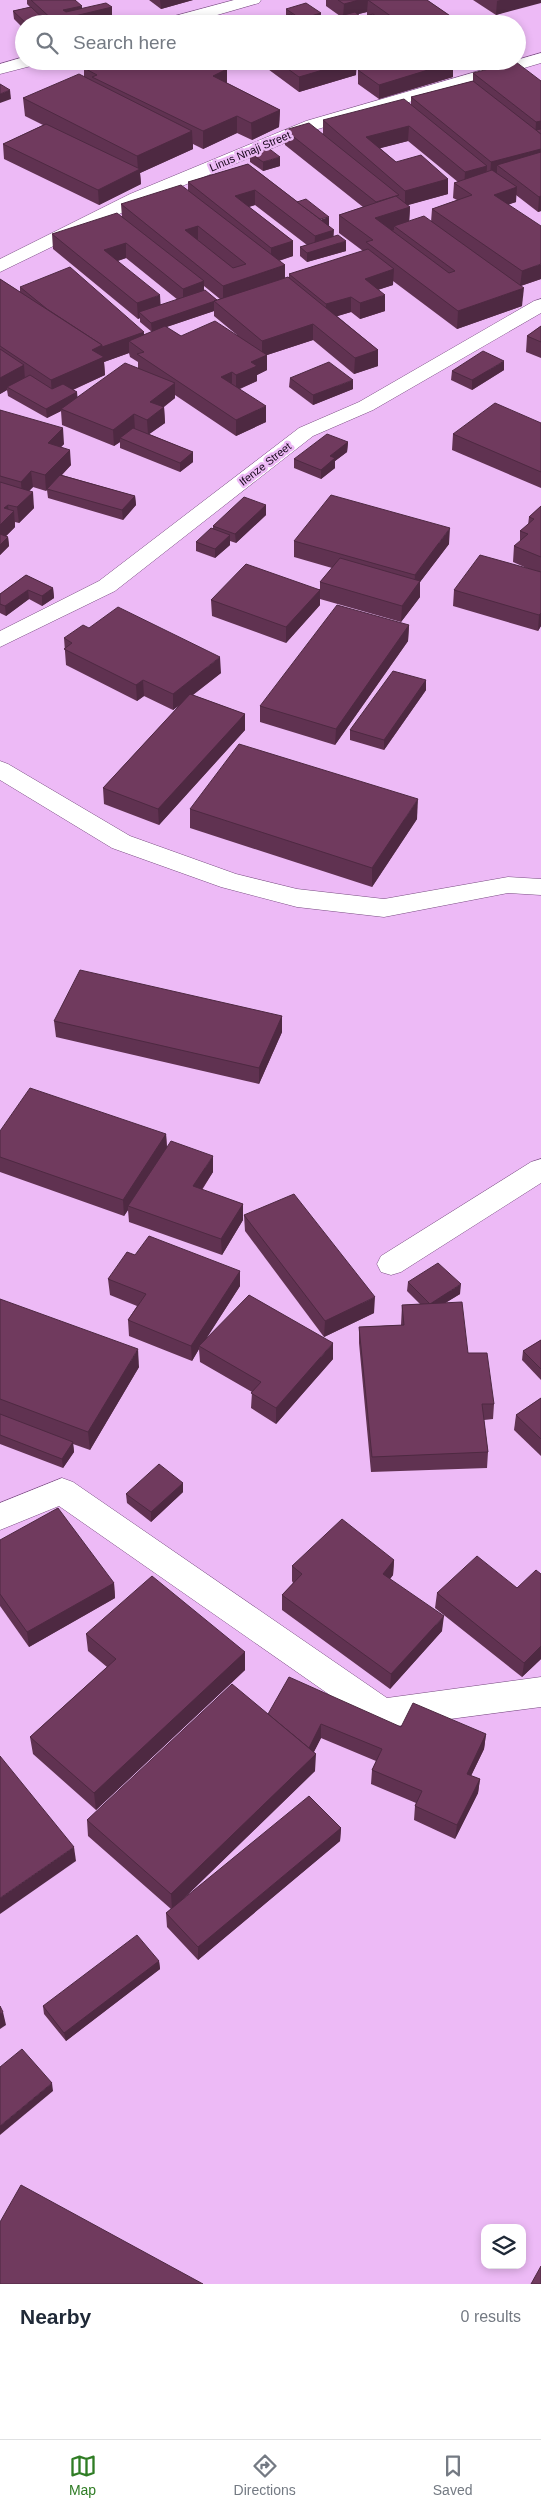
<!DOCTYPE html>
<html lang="en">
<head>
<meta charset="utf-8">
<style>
	:root { --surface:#fff; --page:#f2f2f3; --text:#1f2937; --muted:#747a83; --line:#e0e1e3; --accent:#307d25 }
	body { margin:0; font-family:Arial,sans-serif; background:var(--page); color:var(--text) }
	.controls { position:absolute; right:15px; bottom:15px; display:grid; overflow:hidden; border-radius:10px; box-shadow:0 2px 8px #0003 }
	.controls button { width:45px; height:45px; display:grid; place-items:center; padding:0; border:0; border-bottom:1px solid var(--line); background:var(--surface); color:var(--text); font:25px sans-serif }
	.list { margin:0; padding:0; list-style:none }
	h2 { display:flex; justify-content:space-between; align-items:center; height:65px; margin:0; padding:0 20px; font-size:21px }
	h2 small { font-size:16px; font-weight:400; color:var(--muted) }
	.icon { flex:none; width:28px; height:28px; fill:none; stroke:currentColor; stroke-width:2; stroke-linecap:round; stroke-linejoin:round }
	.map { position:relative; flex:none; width:541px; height:2284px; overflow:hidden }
	.search { position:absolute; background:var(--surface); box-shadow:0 2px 8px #0003; left:15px; right:15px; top:15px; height:55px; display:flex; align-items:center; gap:12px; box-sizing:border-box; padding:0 18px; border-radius:28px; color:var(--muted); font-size:19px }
	.sheet { height:155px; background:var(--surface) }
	nav { display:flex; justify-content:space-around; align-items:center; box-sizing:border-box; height:70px; border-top:1px solid var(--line); background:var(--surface); font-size:14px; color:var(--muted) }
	nav a { display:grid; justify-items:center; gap:2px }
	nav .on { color:var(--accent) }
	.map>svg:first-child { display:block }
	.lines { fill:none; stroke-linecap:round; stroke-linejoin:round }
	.minor-casing { stroke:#794c82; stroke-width:1 }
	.minor { fill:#fff; fill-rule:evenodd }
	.wall { fill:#603251; fill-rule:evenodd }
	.shaded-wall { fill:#4e2942 }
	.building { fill:#703a5e; stroke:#4e2942; fill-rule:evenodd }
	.labels { text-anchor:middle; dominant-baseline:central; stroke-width:5; stroke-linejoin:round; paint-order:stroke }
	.far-street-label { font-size:11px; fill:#17061a; stroke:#edbaf6 }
</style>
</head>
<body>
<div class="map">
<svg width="541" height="2284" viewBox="0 0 541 2284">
	<rect width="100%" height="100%" fill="#edbaf6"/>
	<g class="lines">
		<g class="minor-casing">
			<g id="minor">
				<path d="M234,0H261L259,3L186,24H158L160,20Z"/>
				<path d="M541,53V63L318,129L144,202L0,272V259L130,194L306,121Z"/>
				<path d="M24,57V61H37L35,65L0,74V64Z"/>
				<path d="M541,299V313L373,410L313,436L115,591L0,647V631L99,581L299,428L359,402L534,301Z"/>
				<path d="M0,761L8,764L130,836L236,874L297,889L384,899L508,877L541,879V895L508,893L384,917L297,907L221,887L112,848L0,780Z"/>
				<path d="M541,1159V1183L401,1272L391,1275L381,1272L377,1264L381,1256L531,1162Z"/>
				<path d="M62,1478L73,1482L387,1698L541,1677V1707L382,1728L370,1723L59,1506L0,1530V1503Z"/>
			</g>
		</g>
		<use href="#minor" class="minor"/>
	</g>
	<g class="wall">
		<path d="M27,0H75L82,9L112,7V16L80,24H24V29L14,19L13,11L30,7L27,4Z"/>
		<path d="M149,0H193L161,9Z"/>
		<path d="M326,0H427L462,24H329V19L340,16L326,6ZM367,12V15H368L361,17L358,14Z"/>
		<path d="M473,0H541L496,15Z"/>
		<path d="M286,9L321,13L320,22L256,24L286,15Z"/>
		<path d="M257,61H470L453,66V77L379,99L358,84V70L356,69V75L299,92Z"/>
		<path d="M84,68L227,69V83L280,110L279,127L252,140L237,133L203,149L193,144V149L140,173L141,184L99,205L4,159L3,144L43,125L25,116L23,98L84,77Z"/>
		<path d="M473,73L541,81V211L538,212L516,195V202L509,204L541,279L521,286L522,306L457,329L393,281V285L378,290L385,311L360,319L351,312L337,316L378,350V366L354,374L313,340L267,355V370L257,375V381L240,389L266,422L236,436L175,395V398L164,407L165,423L149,434L193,452V462L180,472L120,448V442L114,446L62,425L61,411L47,418L8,396L7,390L0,394V279L20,292V287L144,335L152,332L140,322V318L138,319L53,249L52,234L122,217L121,204L188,191V182L248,164L329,226L333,237L346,251L307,262L300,256V247L307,245L255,205L249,207L293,241V256L279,261L285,265V278L289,277V274L363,251L339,233V215L363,207L285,145V130L323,134V120L411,104V97L473,81ZM408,141L458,182L454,183L453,198L457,200L432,209L431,222L409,221L410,207L407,205L448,194V179L396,162L380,148ZM126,258L178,300L161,305L118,261ZM204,286L220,299L217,300L204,291ZM214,311V316L237,335L181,336L166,327ZM129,353L130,357L138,362V368L77,397V392L73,390L105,375L104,362Z"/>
		<path d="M250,153L280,166L263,171L250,162Z"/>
		<path d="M541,326V358L526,352L527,336Z"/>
		<path d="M504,370L472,390L451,380L452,371Z"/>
		<path d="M290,378L353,389L313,405L289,387Z"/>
		<path d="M0,410L64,444L61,447L71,465L62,475L135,496L136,505L123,520L48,498L47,490L46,491L33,487L29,491L34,508L19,523L15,522V527L6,536L8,537L9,546L0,555Z"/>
		<path d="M541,423V488L452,450L453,434Z"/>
		<path d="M348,442L347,452L335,461V468L321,479L294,468V459Z"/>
		<path d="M266,505V515L236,543L230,541V545L215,558L196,551V542L213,529V526Z"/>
		<path d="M541,506V626L538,631L453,606L454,590L531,570L513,562L514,546L520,542V531L528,525L529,517Z"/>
		<path d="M294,541L449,544L420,582V597L401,622L320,599V605L286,643L212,616L211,600L320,589V582L332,568L294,557Z"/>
		<path d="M26,575L53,588L54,598L42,606L29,599L6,616L0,613V594Z"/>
		<path d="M409,625L408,641L335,745L260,722V706Z"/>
		<path d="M89,628L221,673L193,695L245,714V730L159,825L104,804L103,788L180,705L173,710L144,696L137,701L66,665L64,638Z"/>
		<path d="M426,680V690L384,750L350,740V730Z"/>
		<path d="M190,809L417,819L372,887L190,828Z"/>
		<path d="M282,1016V1032L259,1084L56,1037L54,1021Z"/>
		<path d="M0,1131L166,1134L167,1148L213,1172L202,1190L243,1204V1220L222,1255L129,1222L128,1210L124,1216L0,1172Z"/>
		<path d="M244,1215L374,1313L324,1337L245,1231Z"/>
		<path d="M135,1255L240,1271V1286L205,1340L333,1359L276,1424L251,1408L252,1392L200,1362L199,1349L192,1361L129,1336L128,1320L137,1306L110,1295L108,1279Z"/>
		<path d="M408,1282L460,1294L445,1303L468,1353L494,1404L493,1419L484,1420L488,1452L487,1468L371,1472L359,1343V1327L401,1325L402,1305L420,1304L407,1291Z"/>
		<path d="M0,1299L139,1367L90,1450L73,1444L74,1452L63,1468L0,1444Z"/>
		<path d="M541,1340V1380L522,1360L523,1351Z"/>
		<path d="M541,1398V1456L514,1430L516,1415Z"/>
		<path d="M183,1483V1492L151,1522L127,1503L126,1494Z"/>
		<path d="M0,1540L114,1583L115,1598L29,1647L0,1606Z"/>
		<path d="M394,1560L393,1575L390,1579L442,1631L390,1689L282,1610V1595L293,1583L292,1581V1566Z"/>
		<path d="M541,1574V1659L522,1677L435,1608L437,1593L517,1588Z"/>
		<path d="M86,1634L245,1652V1670L96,1810L33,1754L30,1737L107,1667L88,1651Z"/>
		<path d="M268,1714L486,1734L484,1749L471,1776L480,1779L478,1793L455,1839L414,1820L415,1806L416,1803L371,1784L372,1770L376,1761L321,1738L314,1752L315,1771L184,1898L341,1828L340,1841L198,1960L167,1927L166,1913L171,1909L88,1836L87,1820Z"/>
		<path d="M159,1961L160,1969L66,2041L44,2014L43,2006Z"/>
	</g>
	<g class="shaded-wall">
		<path d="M160,0H193L161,9Z"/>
		<path d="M359,0H411H368L367,12L343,18L344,4Z"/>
		<path d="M500,0H541V3L496,15L497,1Z"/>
		<path d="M82,6V14L64,18L63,10Z"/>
		<path d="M112,7V16L80,24H55L54,21Z"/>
		<path d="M321,13L320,22L314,24H301V19Z"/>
		<path d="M353,61H357L356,75L299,92V77Z"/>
		<path d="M361,61H393L361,72Z"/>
		<path d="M445,61H470L453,66V77L379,99V85Z"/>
		<path d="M227,69V87L213,76Z"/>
		<path d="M10,90L11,99L0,103V94Z"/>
		<path d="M280,110L279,127L252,140L251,123Z"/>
		<path d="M237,116V133L203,149V131Z"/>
		<path d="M541,121V134L535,137L536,122Z"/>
		<path d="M409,126L408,141L366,152V137Z"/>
		<path d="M192,131L193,149L140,173L141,184L99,205L98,190L138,170L137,156Z"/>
		<path d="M541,149V163L497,165V175L490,177L491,162Z"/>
		<path d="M280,157V166L263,171V162Z"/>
		<path d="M487,166L486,181L464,187L465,172Z"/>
		<path d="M448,179V194L405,206V191Z"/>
		<path d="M517,187L516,202L493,210L494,195Z"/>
		<path d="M255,190V205L235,211V196Z"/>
		<path d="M541,196V211L538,212L539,197Z"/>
		<path d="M410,207L409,225L394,226V230L375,236V218Z"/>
		<path d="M329,217V226L316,230V221Z"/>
		<path d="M198,226V241L185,230Z"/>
		<path d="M334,230L333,245L314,251L315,236Z"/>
		<path d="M293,241V256L271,263V248Z"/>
		<path d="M346,241V251L307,262V253Z"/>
		<path d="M126,243V258L105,265L104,250Z"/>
		<path d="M541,264V279L520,286L522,271Z"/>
		<path d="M285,265V281L223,301V286Z"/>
		<path d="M394,269L393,285L364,294L365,279Z"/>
		<path d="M204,281V296L183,304V289Z"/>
		<path d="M524,288L522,306L457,329L458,311Z"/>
		<path d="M160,295L161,311L139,312L140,318L138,319L137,303Z"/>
		<path d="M385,295V311L360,319V303Z"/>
		<path d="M351,297V312L325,320L326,304Z"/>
		<path d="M214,301V311L152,332L151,323Z"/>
		<path d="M313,324V340L267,355V370L257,375V381L236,390V375L251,362L262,357V341Z"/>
		<path d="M144,332V347L129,341V353L104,362L105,375L52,399L51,380L92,350L102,345Z"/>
		<path d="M378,350V366L354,374L355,358Z"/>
		<path d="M504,361V370L472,390V380Z"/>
		<path d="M24,365L25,380L7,387V390L0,394V378Z"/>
		<path d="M232,372V388L221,377Z"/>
		<path d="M353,380V389L313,405V395Z"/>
		<path d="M175,383V398L150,417V402Z"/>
		<path d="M77,392L78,402L61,409V411L47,418L46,409Z"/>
		<path d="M266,406V422L236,436V420Z"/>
		<path d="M164,407L165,423L148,435L147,420Z"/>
		<path d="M134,414L135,430L120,438V442L114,446L113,430Z"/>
		<path d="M63,428L64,444L49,459L48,443Z"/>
		<path d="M348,442L347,452L335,461V468L321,479V470L330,456Z"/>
		<path d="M70,450L71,465L48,489H47L46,491L45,475Z"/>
		<path d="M193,452V462L180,472V463Z"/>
		<path d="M31,471L33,487L22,498L21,482Z"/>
		<path d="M33,492L34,508L19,523L17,507Z"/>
		<path d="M135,496L136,505L123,520L122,510Z"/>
		<path d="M8,505L9,516L14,511L15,527L0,542V525L4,508Z"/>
		<path d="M266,505V515L236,543L235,534Z"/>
		<path d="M450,528L449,544L420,582V597L401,622L402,606L414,589L415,575Z"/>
		<path d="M230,535V545L215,558V549Z"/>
		<path d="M8,537L9,546L0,555V545Z"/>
		<path d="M53,588L54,598L42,606V596Z"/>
		<path d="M28,590L29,599L6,616L5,606Z"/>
		<path d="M320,590V605L286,643V627Z"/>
		<path d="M541,613V626L538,631L539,615Z"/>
		<path d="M409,625L408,641L335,745L336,729Z"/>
		<path d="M220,657L221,673L173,710V694Z"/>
		<path d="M143,680L144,696L137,701L136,685Z"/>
		<path d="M426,680V690L384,750V740Z"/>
		<path d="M245,714V730L159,825L158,809Z"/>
		<path d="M418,799L417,819L372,887V868Z"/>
		<path d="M282,1016V1032L259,1084V1068Z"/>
		<path d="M166,1134L167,1150L128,1206V1210L124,1216L123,1200Z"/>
		<path d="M213,1156V1172L193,1202V1186Z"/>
		<path d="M243,1204V1220L222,1255L221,1239Z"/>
		<path d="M240,1271V1286L201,1347L199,1346V1349L192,1361L191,1346Z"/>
		<path d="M461,1284L460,1294L429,1313L430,1304Z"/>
		<path d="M375,1297L374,1313L324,1337L325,1321Z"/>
		<path d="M333,1343V1359L276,1424V1408Z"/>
		<path d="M138,1349L139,1367L90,1450L88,1432Z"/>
		<path d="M73,1442L74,1452L63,1468L62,1459Z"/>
		<path d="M183,1483V1492L151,1522V1512Z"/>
		<path d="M394,1560L393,1575L382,1589L383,1574Z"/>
		<path d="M114,1583L115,1598L29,1647L27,1632Z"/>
		<path d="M444,1616L442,1631L390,1689L391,1674Z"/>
		<path d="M541,1646V1659L522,1677L524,1663Z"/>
		<path d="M245,1652V1670L96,1810L94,1793Z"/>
		<path d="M321,1724V1738L310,1759L316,1754L315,1771L172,1910L171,1894L308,1749Z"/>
		<path d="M486,1734L484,1749L465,1788L467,1774Z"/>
		<path d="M480,1779L478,1793L455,1839L457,1825Z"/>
		<path d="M341,1828L340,1841L198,1960V1947Z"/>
		<path d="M74,1847L76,1861L0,1914V1898Z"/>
		<path d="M159,1961L160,1969L66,2041L64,2033Z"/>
		<path d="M3,2012L6,2025L0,2029V2014Z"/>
		<path d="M52,2083L53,2091L0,2135V2126Z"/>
	</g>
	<g class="building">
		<path d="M31,0H75L82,6L63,10L66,12L106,3L112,7L54,21Z"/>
		<path d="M338,0H359L344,4Z"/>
		<path d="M368,0H427L462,24H402Z"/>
		<path d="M306,3L321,13L301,19L286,9Z"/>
		<path d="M31,7L49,24H27L13,11Z"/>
		<path d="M355,12L361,17L373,14L387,24H335L329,19Z"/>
		<path d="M291,14L305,24H256Z"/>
		<path d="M99,61H211L227,69L213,76L280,110L251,123L237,116L203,131L92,77L97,75L84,68Z"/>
		<path d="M277,61H353L299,77Z"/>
		<path d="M387,61H452L454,62L379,85L358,70Z"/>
		<path d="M516,62L541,81V121L536,122L473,73Z"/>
		<path d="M79,74L192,131L137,156L23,98Z"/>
		<path d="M473,81L541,134V149L491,162L411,97Z"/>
		<path d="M0,84L10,90L0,94Z"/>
		<path d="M404,99L487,166L465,172L409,126L366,137L396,162L421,155L448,179L405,191L323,120Z"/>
		<path d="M309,123L399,195L376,202L285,130Z"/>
		<path d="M46,124L140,169L98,190L3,144Z"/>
		<path d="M541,129V134L536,130Z"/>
		<path d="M267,147L280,157L263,162L250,153Z"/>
		<path d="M541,152V196L539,197L497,165Z"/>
		<path d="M248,164L334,230L315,236L255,190L235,196L293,241L271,248L188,182Z"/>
		<path d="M492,170L517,187L494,195L541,226V264L522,271L432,209L472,195L454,183Z"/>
		<path d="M181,185L285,265L223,286L121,204ZM198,226L246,264L233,268L185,230Z"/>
		<path d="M396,196L410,207L375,218L449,273L455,271L394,226L424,216L524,288L458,311L366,242L373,240L339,215Z"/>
		<path d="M306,199L329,217L320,219L297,202Z"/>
		<path d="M117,213L204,281L183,289L126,243L104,250L160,295L137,303L52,234Z"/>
		<path d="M338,235L346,241L307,253L300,247Z"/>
		<path d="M368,249L394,269L365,279L385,295L360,303L351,297L326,304L289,274Z"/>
		<path d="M70,267L144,332L102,347V345L47,309L20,287Z"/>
		<path d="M288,277L378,350L355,358L313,324L262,341L214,301Z"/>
		<path d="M0,279L102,345L92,350L104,357L51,380L0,346Z"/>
		<path d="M205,290L217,300L214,301H215L151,323L139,312Z"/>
		<path d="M215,321L267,355L251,362L257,366L236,375L232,372L221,377L266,406L236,420L137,354L144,352L129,341L165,326L181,336Z"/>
		<path d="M541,326V342L527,336Z"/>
		<path d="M0,349L24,365L0,378Z"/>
		<path d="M483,351L504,361L472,380L452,371Z"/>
		<path d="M329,362L353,380L313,395L290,378Z"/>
		<path d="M125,363L175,383L150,402L164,407L147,420L134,414L113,430L61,409Z"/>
		<path d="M30,375L52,389L63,384L77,392L46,409L7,387Z"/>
		<path d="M495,403L541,423V472L453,434Z"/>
		<path d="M0,410L63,428L48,443L70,450L45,475L31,471L21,482L0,476Z"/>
		<path d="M133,428L193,452L180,463L120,438Z"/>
		<path d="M327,434L348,442L330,456L335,458L321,470L294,459Z"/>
		<path d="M60,475L135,496L122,510L47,489Z"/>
		<path d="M0,482L33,492L17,507L8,505L4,508L14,511L0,525Z"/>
		<path d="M331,495L450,528L415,575L294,541Z"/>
		<path d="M244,497L266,505L235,534L213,526Z"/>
		<path d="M541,506V557L514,546L528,534L520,531L534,519L529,517Z"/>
		<path d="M211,528L230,535L215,549L196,542Z"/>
		<path d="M0,534L8,537L0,545Z"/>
		<path d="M480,555L541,572V613L539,615L454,590Z"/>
		<path d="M340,558L420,581L402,606L320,582Z"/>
		<path d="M246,564L320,590L286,627L211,600Z"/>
		<path d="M26,575L53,588L42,596L28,590L5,606L0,604V594Z"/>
		<path d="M337,605L409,625L336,729L260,706Z"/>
		<path d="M118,607L220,657L173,694L143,680L136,685L64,649L72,643L64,638L83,625L89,628Z"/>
		<path d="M393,671L426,680L384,740L350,730Z"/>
		<path d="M190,694L245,714L158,809L103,788Z"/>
		<path d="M239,744L418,799L372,868L190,809Z"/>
		<path d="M80,970L282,1016L259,1068L54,1021Z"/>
		<path d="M30,1088L166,1134L123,1200L0,1157V1131Z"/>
		<path d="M171,1141L213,1156L193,1186L243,1204L221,1239L128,1206Z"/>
		<path d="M294,1194L375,1297L325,1321L244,1215Z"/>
		<path d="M149,1236L240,1271L191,1346L128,1320L146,1294L108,1279L127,1252L135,1255Z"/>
		<path d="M438,1263L461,1284L430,1304L408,1282Z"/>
		<path d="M249,1295L333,1343L276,1408L251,1393L261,1382L199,1346Z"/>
		<path d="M0,1299L138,1349L88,1432L0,1399Z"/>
		<path d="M462,1302L468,1353H487L494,1404H482L488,1452L372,1457L359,1327L404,1325L402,1305Z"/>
		<path d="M541,1340V1369L523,1351Z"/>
		<path d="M541,1398V1439L516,1415Z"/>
		<path d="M0,1414L73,1442L62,1459L0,1435Z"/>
		<path d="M159,1464L183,1483L151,1512L126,1494Z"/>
		<path d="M58,1508L114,1583L27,1632L0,1594V1540Z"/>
		<path d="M342,1519L394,1560L383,1574L444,1616L391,1674L282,1595L302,1574L292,1566Z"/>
		<path d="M477,1556L517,1588L536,1570L541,1574V1646L524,1663L437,1593Z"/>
		<path d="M152,1576L245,1652L94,1793L30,1737L116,1659L86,1634Z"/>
		<path d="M289,1677L401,1727L413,1703L486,1734L467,1774L480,1779L457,1825L415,1806L422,1791L372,1770L382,1749L321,1724L309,1748L268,1714Z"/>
		<path d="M232,1684L316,1754L171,1894L87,1820Z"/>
		<path d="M0,1756L74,1847L0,1898Z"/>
		<path d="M309,1796L341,1828L198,1947L166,1913Z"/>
		<path d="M137,1935L159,1961L64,2033L43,2006Z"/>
		<path d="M0,2006L3,2012L0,2014Z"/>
		<path d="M22,2049L52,2083L0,2126V2067Z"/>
		<path d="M21,2185L203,2284H0V2222Z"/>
		<path d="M541,2266V2284H531Z"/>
	</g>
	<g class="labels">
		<g class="far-street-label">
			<text transform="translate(250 151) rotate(-23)">Linus Nnaji Street</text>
			<text transform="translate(265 464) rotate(-38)">Ifenze Street</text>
		</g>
	</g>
</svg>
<div class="controls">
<button><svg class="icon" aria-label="layers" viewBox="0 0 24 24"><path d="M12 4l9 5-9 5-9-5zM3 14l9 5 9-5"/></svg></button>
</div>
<div class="search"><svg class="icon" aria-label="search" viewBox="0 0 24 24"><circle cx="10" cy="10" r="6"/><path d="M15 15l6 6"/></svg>Search here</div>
</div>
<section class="sheet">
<h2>Nearby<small>0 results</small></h2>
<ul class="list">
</ul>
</section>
<nav>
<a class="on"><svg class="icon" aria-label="map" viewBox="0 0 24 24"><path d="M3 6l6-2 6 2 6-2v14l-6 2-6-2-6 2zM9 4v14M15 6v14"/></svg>Map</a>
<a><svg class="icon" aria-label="directions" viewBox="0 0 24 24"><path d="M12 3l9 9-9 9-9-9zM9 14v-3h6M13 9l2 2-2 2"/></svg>Directions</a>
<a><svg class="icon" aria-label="saved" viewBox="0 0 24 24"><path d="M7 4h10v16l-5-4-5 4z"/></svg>Saved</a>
</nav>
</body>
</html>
